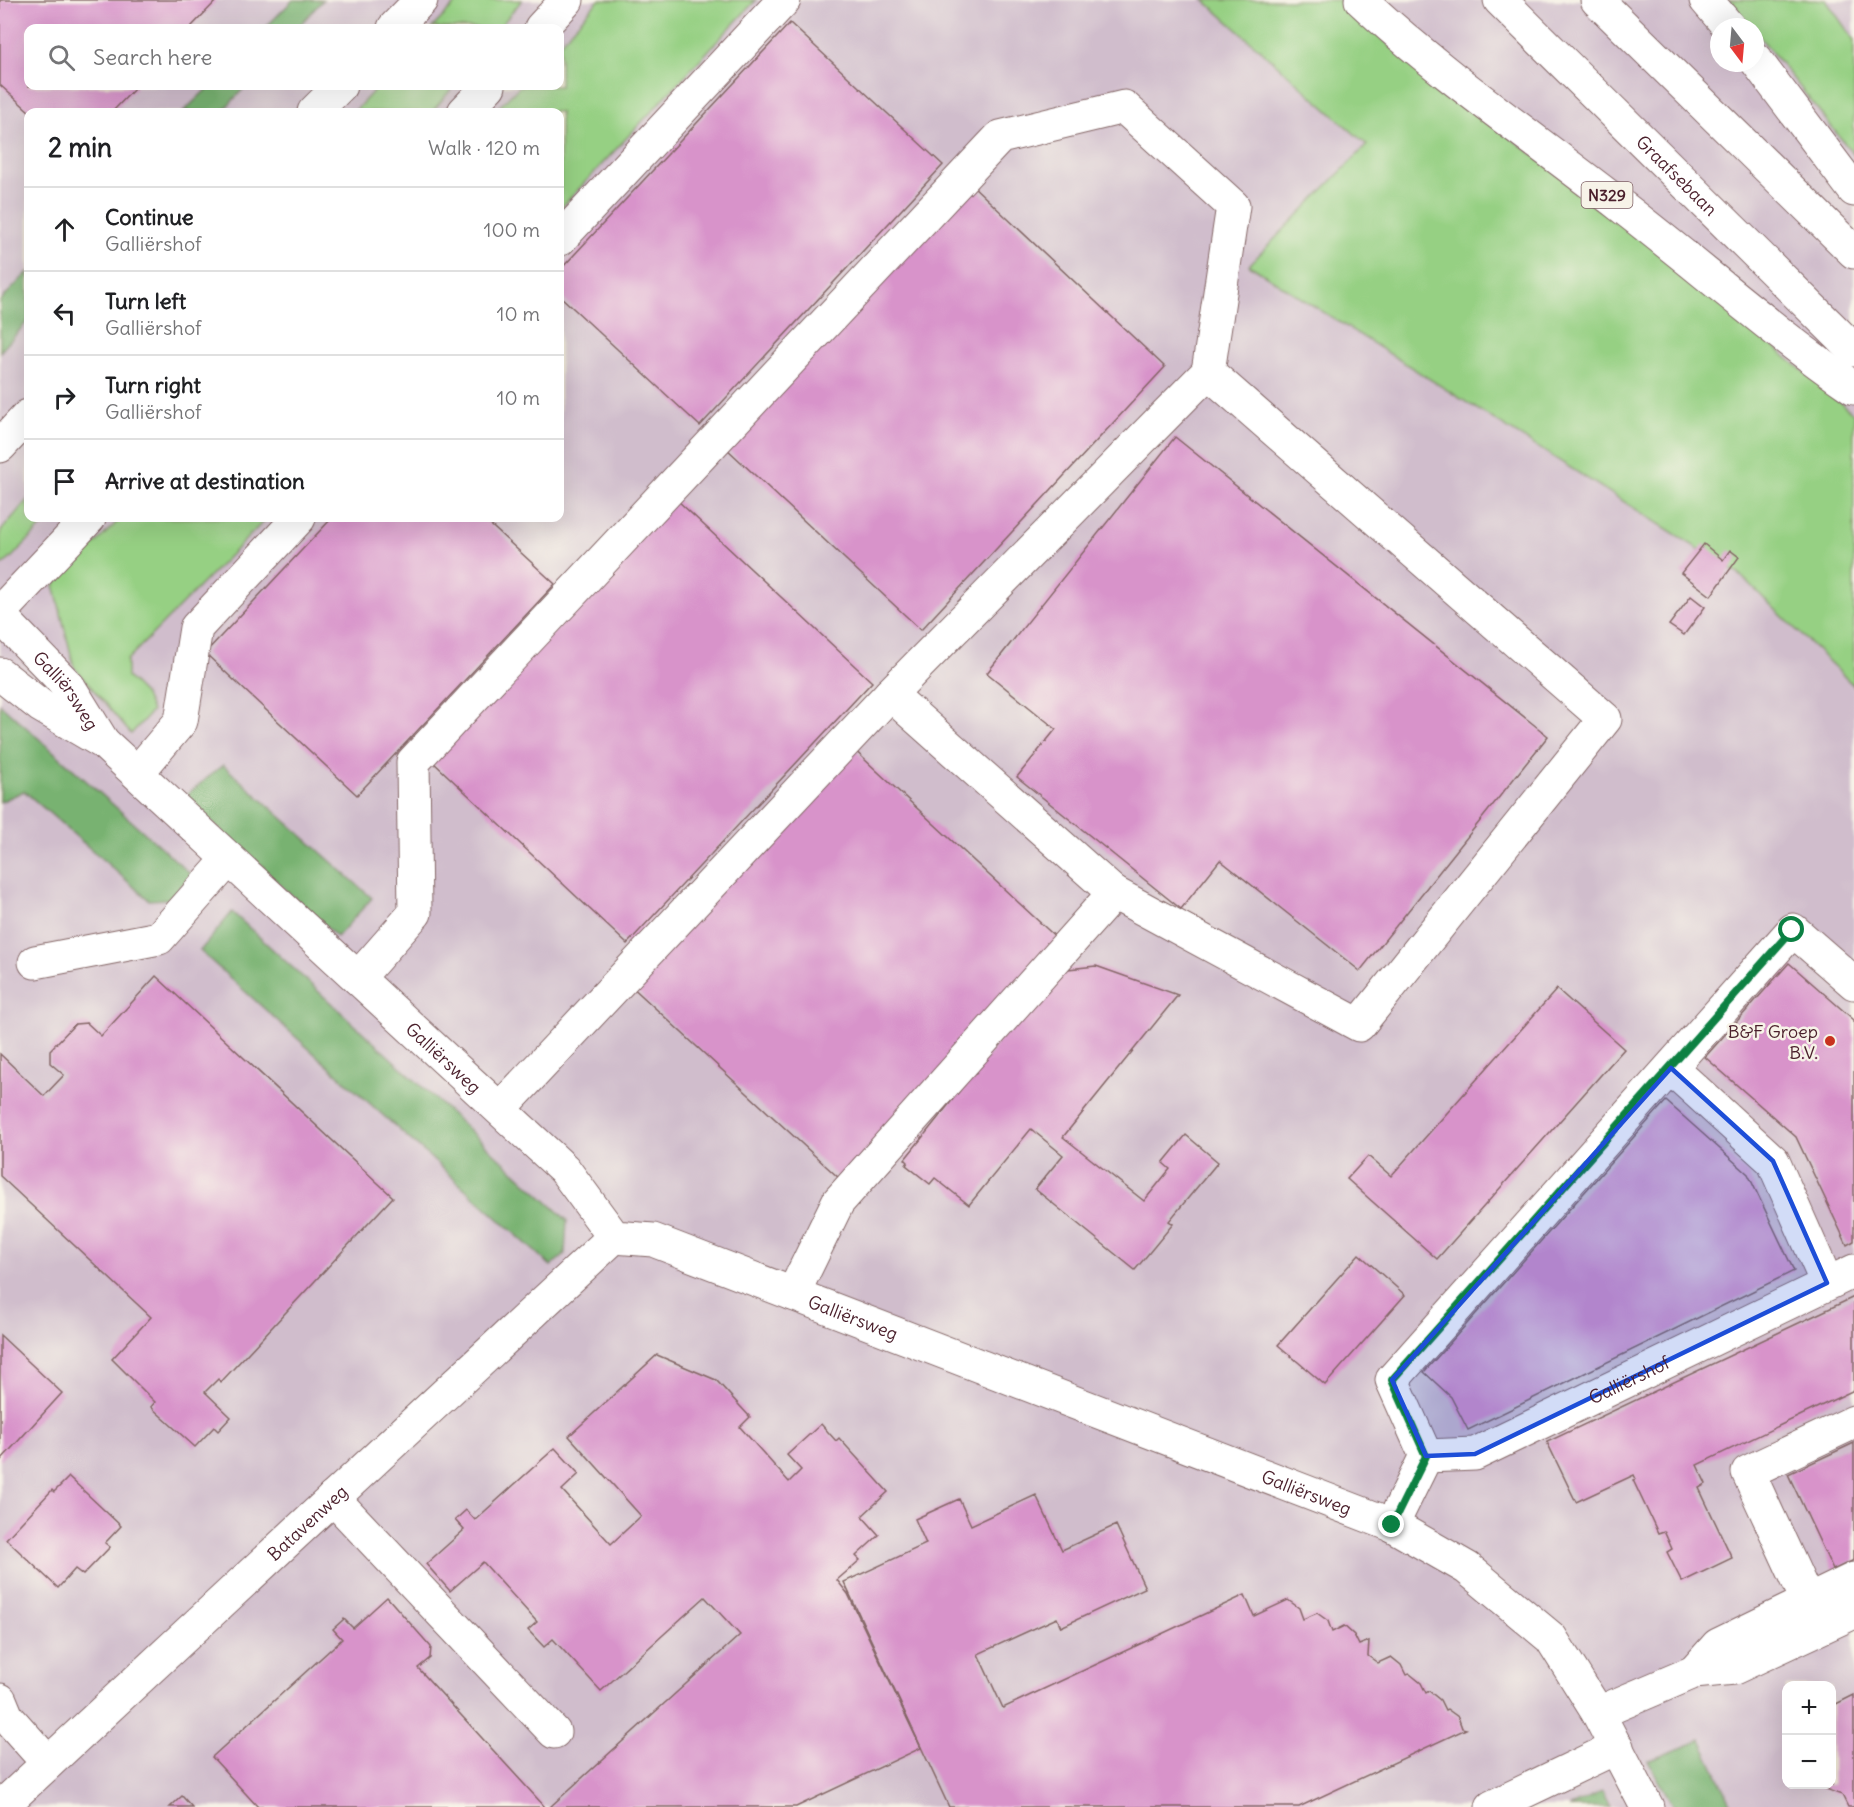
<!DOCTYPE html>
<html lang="en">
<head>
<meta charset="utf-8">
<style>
	:root { --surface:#fff; --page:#f2f2f2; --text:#202124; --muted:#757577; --line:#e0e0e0 }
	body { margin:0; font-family:Delius,sans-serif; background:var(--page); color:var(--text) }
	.controls { position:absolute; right:18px; bottom:18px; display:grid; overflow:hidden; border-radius:12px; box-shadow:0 6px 24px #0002 }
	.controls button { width:54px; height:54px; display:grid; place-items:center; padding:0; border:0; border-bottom:2px solid var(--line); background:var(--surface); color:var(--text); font:30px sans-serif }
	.compass { position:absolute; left:1710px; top:18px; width:54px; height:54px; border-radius:50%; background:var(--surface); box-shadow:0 6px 24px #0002; rotate:164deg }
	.stop { position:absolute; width:18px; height:18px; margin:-14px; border:4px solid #0b8043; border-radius:50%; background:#fff }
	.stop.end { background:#0b8043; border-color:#fff; box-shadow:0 2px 6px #0008 }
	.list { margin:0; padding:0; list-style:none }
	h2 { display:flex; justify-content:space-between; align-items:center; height:78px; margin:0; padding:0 24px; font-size:26px }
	h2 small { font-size:20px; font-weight:400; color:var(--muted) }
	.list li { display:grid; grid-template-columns:39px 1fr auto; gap:18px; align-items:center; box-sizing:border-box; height:84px; padding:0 24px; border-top:2px solid var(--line) }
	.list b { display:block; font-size:22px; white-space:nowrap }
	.list p { margin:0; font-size:20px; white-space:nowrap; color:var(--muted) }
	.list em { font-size:20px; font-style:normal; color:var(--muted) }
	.icon { flex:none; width:33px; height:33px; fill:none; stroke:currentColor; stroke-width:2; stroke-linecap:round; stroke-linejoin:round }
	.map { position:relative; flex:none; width:1854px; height:1807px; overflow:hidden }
	.search { position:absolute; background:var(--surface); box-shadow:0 6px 24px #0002; left:24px; top:24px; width:540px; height:66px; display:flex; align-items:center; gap:15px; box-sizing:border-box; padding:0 21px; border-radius:12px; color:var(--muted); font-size:22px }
	.panel { position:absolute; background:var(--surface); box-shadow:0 6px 24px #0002; left:24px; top:108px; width:540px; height:414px; border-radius:12px }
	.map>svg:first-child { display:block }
	.industrial { fill:#d0bdcc; fill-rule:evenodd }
	.green { fill:#96d083; stroke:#707857; stroke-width:1.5 }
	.forest { fill:#78b271; stroke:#61684e; stroke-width:1.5 }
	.building { fill:#d893ca }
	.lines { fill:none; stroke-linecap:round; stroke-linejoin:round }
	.minor-casing { stroke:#846666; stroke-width:35 }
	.major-casing { stroke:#846666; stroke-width:35 }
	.minor { stroke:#fff; stroke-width:33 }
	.major { stroke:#fff; stroke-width:33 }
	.route { stroke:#0b8043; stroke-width:8 }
	.marked { fill:#1d4ed8; fill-opacity:0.2; stroke:#1d4ed8; stroke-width:4.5; stroke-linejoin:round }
	.poi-dot { fill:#c8321e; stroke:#f7f3e8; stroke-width:2 }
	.labels { text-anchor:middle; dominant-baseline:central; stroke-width:5; stroke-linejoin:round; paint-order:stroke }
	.shield { fill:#f7f3e8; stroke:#7e5f64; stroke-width:1.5 }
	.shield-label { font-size:16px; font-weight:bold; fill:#4a1f2b }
	.street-label { font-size:18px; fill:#4a1f2b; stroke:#f7f3e8 }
	.poi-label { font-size:18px; fill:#4a1f2b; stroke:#f7f3e8; text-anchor:end }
</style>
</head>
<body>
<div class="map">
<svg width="1854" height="1807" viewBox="0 0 1854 1807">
	<rect width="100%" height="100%" fill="#f7f3e8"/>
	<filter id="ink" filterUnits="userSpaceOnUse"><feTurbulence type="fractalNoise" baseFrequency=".0167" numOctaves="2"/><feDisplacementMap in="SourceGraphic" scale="12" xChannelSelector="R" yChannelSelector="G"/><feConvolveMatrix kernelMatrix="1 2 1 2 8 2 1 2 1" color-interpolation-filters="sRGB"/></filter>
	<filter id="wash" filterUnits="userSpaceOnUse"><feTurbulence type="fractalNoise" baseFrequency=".008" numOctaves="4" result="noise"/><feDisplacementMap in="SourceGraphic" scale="24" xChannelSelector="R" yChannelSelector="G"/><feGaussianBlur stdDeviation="1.35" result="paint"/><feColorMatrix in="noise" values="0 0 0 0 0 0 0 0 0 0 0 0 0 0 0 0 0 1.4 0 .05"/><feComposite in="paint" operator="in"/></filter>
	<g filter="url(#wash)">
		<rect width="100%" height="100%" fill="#f0ead3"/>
		<path class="industrial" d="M0,0H1854V1807H0ZM1719,27H1755V63H1719ZM28,28H560V86H28ZM28,112H560V518H28ZM1786,1686H1832V1784H1786Z"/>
		<g class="green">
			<path d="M459,0H522L499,28H432Z"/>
			<path d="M599,0H756L560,209V112H494L520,86H560V43Z"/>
			<path d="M1204,0H1341L1408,62L1633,228L1854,414V686L1740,575L1249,265L1367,145Z"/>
			<path d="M1729,0H1826L1854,40V155L1755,31V27H1751Z"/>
			<path d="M378,86H454L432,112H354Z"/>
			<path d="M28,499V518H50L9,560L0,566V532Z"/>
			<path d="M121,518H267L127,660V677L144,694L152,711L131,734L74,667L54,585Z"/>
		</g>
		<g class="forest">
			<path d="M293,0H323L297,28H265Z"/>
			<path d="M210,86H246L222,112H183Z"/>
			<path d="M28,272V321L0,352V301Z"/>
			<path d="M0,704L192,875L169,899L149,900L24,791L0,802Z"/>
			<path d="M223,765L372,898L337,937L184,797Z"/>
			<path d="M232,912L567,1220L565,1254L551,1266L200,951Z"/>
			<path d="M1701,1740L1733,1807H1674L1648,1761Z"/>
			<path d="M1602,1791L1610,1807H1569Z"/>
		</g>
		<g id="blocks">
			<g class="building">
				<path d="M0,0H217L190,28H28V86H137L112,112H30L0,85Z"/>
				<path d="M790,23L943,165L700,426L560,296V270Z"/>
				<path d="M971,184L1165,367L921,630L726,448Z"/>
				<path d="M1175,437L1548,736L1360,971L1220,860L1181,909L1017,777L1056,729L987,673Z"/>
				<path d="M677,500L872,682L627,944L433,762Z"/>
				<path d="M332,518H483L555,584L357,795L205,653Z"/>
				<path d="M1704,544L1723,560L1730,550L1739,557L1711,596L1681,573Z"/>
				<path d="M1691,596L1705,607L1684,635L1669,625Z"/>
				<path d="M849,745L1061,942L840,1179L628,983Z"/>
				<path d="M1789,963L1854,1020V1241L1847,1245L1796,1137L1705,1057Z"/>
				<path d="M1096,966L1178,995L1063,1137L1144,1201L1170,1169L1163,1163L1186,1135L1218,1162L1169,1221L1173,1224L1135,1270L1035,1189L1063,1155L1031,1129L969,1205L935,1178L930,1184L906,1165L908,1162L905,1159L1044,986L1068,969Z"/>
				<path d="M156,976L393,1197L221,1382L218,1379L205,1392L231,1417L218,1431L214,1427L195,1447L151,1407L155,1402L112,1359L151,1317L0,1176V1054L44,1096L64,1075L50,1063V1050L75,1024L87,1023L101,1036Z"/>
				<path d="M1557,989L1624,1049L1437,1259L1347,1179L1368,1156L1391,1176Z"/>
				<path d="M1666,1101L1748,1174L1794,1271L1468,1430L1451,1397L1424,1372Z"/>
				<path d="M1359,1254L1405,1295L1325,1385L1278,1345Z"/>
				<path d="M1854,1297V1390L1697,1465L1706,1484L1699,1488L1732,1558L1682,1582L1667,1552L1672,1549L1664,1531L1658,1533L1633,1480L1636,1479L1634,1475L1576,1502L1547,1442Z"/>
				<path d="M0,1335L62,1393L0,1461Z"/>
				<path d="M657,1355L716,1380L750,1417L740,1427L789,1482L801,1470L787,1455L821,1424L836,1441L839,1438L888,1492L862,1516L879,1535L856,1556L860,1560L837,1580L848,1594L921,1748L796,1807H550L740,1635L705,1597L601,1691L553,1639L544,1647L528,1630L537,1622L483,1562L450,1591L426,1564L464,1530L455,1520L466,1510L475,1520L555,1448L579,1474L562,1490L611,1544L641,1516L569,1436Z"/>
				<path d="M1854,1443V1560L1833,1570L1788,1474Z"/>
				<path d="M69,1477L121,1526L105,1543L110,1547L83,1575L75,1569L58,1588L6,1539L52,1490L54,1492Z"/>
				<path d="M1036,1495L1062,1550L1116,1525L1145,1588L1061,1627L1057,1618L978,1654L1003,1708L1245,1595L1254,1616L1288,1600L1299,1608L1303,1619L1317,1613L1328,1621L1332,1632L1344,1626L1354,1635L1359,1645L1369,1641L1368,1656L1378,1663L1391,1657L1401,1665L1406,1675L1410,1674L1421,1683L1426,1693L1429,1691L1440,1700L1445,1710L1447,1709L1458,1717L1462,1728L1466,1729L1299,1807H949L844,1582L926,1544L915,1519L959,1499L971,1525Z"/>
				<path d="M387,1597L431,1647L430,1658L418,1668L545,1807H258L212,1757L342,1639L333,1629L344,1619L353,1628Z"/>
				<path d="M1854,1695V1807H1848L1842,1795L1814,1785H1832V1706Z"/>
				<path d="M182,1796L192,1807H170Z"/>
			</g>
		</g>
	</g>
	<g filter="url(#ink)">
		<use href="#blocks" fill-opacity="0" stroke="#846666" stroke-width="1.5"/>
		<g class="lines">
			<g class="minor-casing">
				<g id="minor">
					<path d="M394,28L421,0"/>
					<path d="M541,28L567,0"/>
					<path d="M314,112L340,86"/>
					<path d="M464,112L489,86"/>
					<path d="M560,239L784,0"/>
					<path d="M0,446L28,416"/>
					<path d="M0,612L89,518"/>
					<path id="s1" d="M0,616L69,687L101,739"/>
					<path id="s2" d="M0,674L41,706L104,743L564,1169L614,1237L653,1240L1392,1525L1467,1568L1551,1638L1598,1713L1647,1807"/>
					<path d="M890,694L1208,372"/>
					<path d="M137,773L181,721L196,628L299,518"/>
					<path d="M35,962L159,938L229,859"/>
					<path d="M358,978L415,913L413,762L1000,137L1124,107L1233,206L1208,372L1605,719L1359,1025L1114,893L838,1202L793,1294"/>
					<path d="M1671,1068L1773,1161L1827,1283"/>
					<path d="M500,1109L890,694L1114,893"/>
					<path d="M1426,1456L1392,1380L1793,930L1854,983"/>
					<path id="s3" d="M1426,1456L1475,1454L1854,1271"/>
					<path d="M333,1498L554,1732"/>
					<path d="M1392,1525L1426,1456"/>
					<path d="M1808,1602L1748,1472L1854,1422"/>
					<path d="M1694,1672L1718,1645L1854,1579"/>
					<path d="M0,1700L7,1717L48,1763"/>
					<path d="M1598,1713L1694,1672L1734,1668L1854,1612"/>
					<path id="s4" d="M1,1807L614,1237"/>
					<path d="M1492,1807L1617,1747"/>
				</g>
			</g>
			<g class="major-casing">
				<g id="major">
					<path d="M1361,0C1441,75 1534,138 1621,206C1699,266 1773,332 1854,388"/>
					<path id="s5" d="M1500,0L1854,350"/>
					<path d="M1597,0L1854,252"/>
					<path d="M1706,0L1729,27"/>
					<path d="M1755,59L1854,190"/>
				</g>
			</g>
			<use href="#minor" class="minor"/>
			<use href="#major" class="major"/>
		</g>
	</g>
	<g class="lines" filter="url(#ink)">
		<path class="route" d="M1392,1525L1426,1456L1392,1380L1792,930"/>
	</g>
	<path class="marked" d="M1671,1068L1773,1161L1827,1283L1475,1454L1426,1456L1392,1380Z"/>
	<circle class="poi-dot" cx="1830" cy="1041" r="6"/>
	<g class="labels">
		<rect class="shield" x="1581.5" y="182" width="51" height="26" rx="4.5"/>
		<g class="shield-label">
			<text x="1607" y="195">N329</text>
		</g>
		<g class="street-label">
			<text stroke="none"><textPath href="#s5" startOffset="249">Graafsebaan</textPath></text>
			<text stroke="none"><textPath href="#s1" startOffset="100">Galliërsweg</textPath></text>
			<text stroke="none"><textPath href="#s2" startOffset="588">Galliërsweg</textPath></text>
			<text stroke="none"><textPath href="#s2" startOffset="1090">Galliërsweg</textPath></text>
			<text stroke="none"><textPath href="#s3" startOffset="220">Galliërshof</textPath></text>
			<text stroke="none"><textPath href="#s2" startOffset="1576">Galliërsweg</textPath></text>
			<text stroke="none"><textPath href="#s4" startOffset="418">Batavenweg</textPath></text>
		</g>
		<g class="poi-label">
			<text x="1818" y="1031">B&amp;F Groep<tspan x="1818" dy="21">B.V.</tspan></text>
		</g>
	</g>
</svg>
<div class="controls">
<button>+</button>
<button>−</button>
</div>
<svg class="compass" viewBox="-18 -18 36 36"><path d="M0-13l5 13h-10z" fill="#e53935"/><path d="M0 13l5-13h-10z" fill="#757577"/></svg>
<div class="stop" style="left:1792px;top:930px"></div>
<div class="stop end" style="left:1392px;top:1525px"></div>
<div class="search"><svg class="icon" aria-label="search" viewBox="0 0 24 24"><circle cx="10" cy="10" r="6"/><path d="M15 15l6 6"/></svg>Search here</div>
<section class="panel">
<h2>2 min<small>Walk · 120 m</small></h2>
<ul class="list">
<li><svg class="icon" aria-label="ahead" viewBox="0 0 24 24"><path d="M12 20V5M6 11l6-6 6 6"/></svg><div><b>Continue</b><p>Galliërshof</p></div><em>100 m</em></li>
<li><svg class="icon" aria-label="left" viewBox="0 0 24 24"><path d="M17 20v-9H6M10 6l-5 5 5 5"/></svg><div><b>Turn left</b><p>Galliërshof</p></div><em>10 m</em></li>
<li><svg class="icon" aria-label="right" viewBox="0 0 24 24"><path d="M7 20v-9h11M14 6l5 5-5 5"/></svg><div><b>Turn right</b><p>Galliërshof</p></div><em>10 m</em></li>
<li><svg class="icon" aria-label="arrive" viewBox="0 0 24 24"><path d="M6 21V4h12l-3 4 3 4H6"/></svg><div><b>Arrive at destination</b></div></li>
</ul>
</section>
</div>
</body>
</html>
